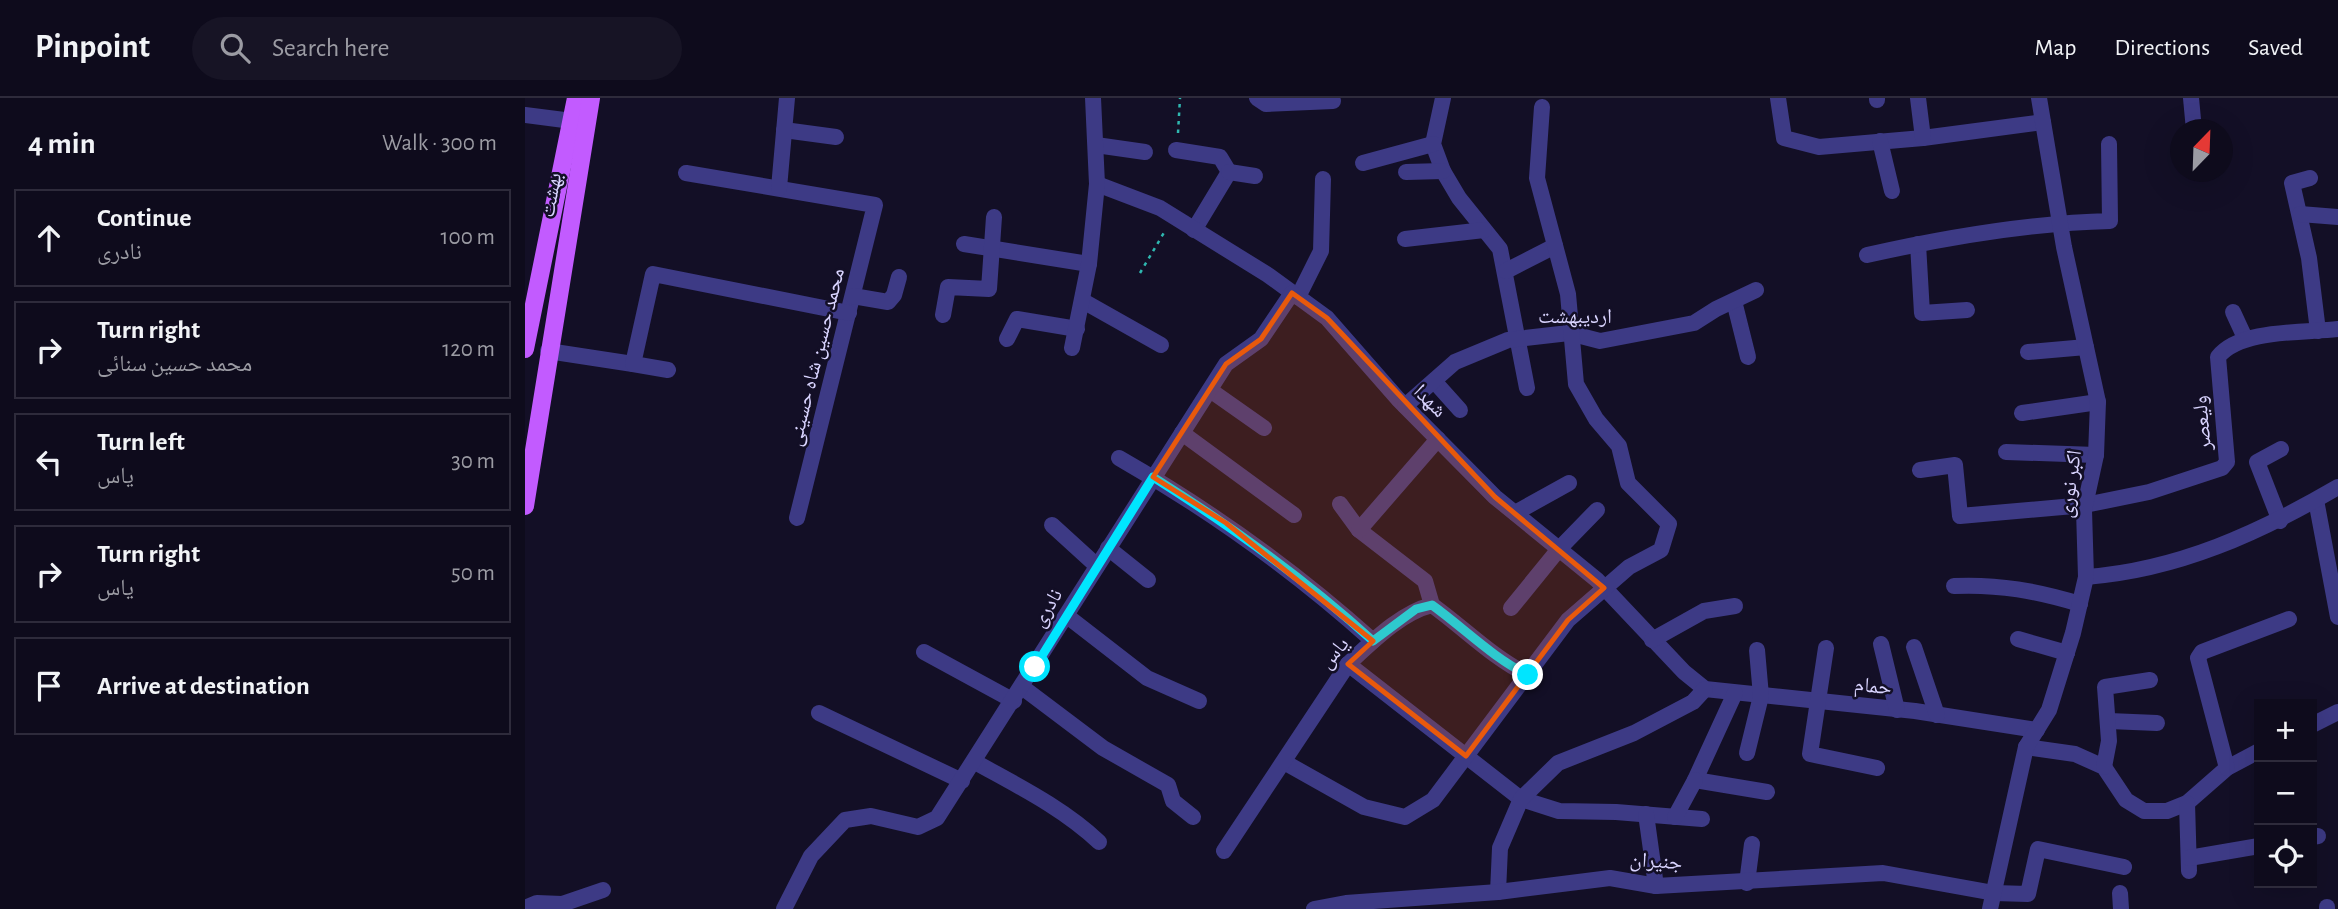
<!DOCTYPE html>
<html lang="en">
<head>
<meta charset="utf-8">
<style>
	:root { --surface:#0e0b1c; --page:#171425; --text:#f1f3f6; --muted:#9b9ba3; --line:#2e2b3b }
	body { margin:0; font-family:"Alegreya Sans","Noto Naskh Arabic",sans-serif; background:var(--page); color:var(--text) }
	.controls { position:absolute; right:21px; bottom:21px; display:grid; overflow:hidden; border-radius:0px; box-shadow:0 7px 28px #0002 }
	.controls button { width:63px; height:63px; display:grid; place-items:center; padding:0; border:0; border-bottom:2px solid var(--line); background:var(--surface); color:var(--text); font:35px sans-serif }
	.compass { position:absolute; left:1645px; top:21px; width:63px; height:63px; border-radius:50%; background:var(--surface); box-shadow:0 7px 28px #0002; rotate:23deg }
	.stop { position:absolute; width:21px; height:21px; margin:-16px; border:5px solid #00e5ff; border-radius:50%; background:#fff }
	.stop.end { background:#00e5ff; border-color:#fff; box-shadow:0 2px 7px #0008 }
	.list { margin:0; padding:0; list-style:none }
	h2 { display:flex; justify-content:space-between; align-items:center; height:91px; margin:0; padding:0 28px; font-size:30px }
	h2 small { font-size:23px; font-weight:400; color:var(--muted) }
	.list li { display:grid; grid-template-columns:46px 1fr auto; gap:21px; align-items:center; box-sizing:border-box; height:98px; margin:0 14px 14px; padding:0 14px; border:2px solid var(--line); border-radius:0px }
	.list b { display:block; font-size:26px; white-space:nowrap }
	.list p { margin:0; font-size:23px; white-space:nowrap; color:var(--muted) }
	.list em { font-size:23px; font-style:normal; color:var(--muted) }
	.icon { flex:none; width:38px; height:38px; fill:none; stroke:currentColor; stroke-width:2; stroke-linecap:round; stroke-linejoin:round }
	.map { position:relative; flex:none; width:1813px; height:811px; overflow:hidden }
	header { display:flex; align-items:center; gap:42px; box-sizing:border-box; height:98px; padding:0 35px; background:var(--surface); border-bottom:2px solid var(--line) }
	header strong { font-size:33px }
	nav { display:flex; gap:38px; margin-inline-start:auto; font-size:24px }
	.search { width:490px; height:63px; background:var(--page); display:flex; align-items:center; gap:18px; box-sizing:border-box; padding:0 24px; border-radius:38px; color:var(--muted); font-size:26px }
	main { display:flex }
	aside { flex:1; background:var(--surface) }
	.map>svg:first-child { display:block }
	.lines { fill:none; stroke-linecap:round; stroke-linejoin:round }
	.path { stroke:#2fb8b0; stroke-width:2.5; stroke-dasharray:3.5 5; stroke-linecap:butt }
	.minor { stroke:#3d3a85; stroke-width:16 }
	.major { stroke:#c25bff; stroke-width:18 }
	.route { stroke:#00e5ff; stroke-width:9 }
	.marked { fill:#e8590c; fill-opacity:0.2; stroke:#e8590c; stroke-width:5; stroke-linejoin:round }
	.labels { text-anchor:middle; dominant-baseline:central; stroke-width:5; stroke-linejoin:round; paint-order:stroke }
	.street-label { font-size:21px; fill:#d9d4ff; stroke:#130f26 }
</style>
</head>
<body>
<header>
<strong>Pinpoint</strong>
<div class="search"><svg class="icon" aria-label="search" viewBox="0 0 24 24"><circle cx="10" cy="10" r="6"/><path d="M15 15l6 6"/></svg>Search here</div>
<nav><a>Map</a><a>Directions</a><a>Saved</a></nav>
</header>
<main>
<aside>
<h2>4 min<small>Walk · 300 m</small></h2>
<ul class="list">
<li><svg class="icon" aria-label="ahead" viewBox="0 0 24 24"><path d="M12 20V5M6 11l6-6 6 6"/></svg><div><b>Continue</b><p>نادری</p></div><em>100 m</em></li>
<li><svg class="icon" aria-label="right" viewBox="0 0 24 24"><path d="M7 20v-9h11M14 6l5 5-5 5"/></svg><div><b>Turn right</b><p>محمد حسین سنائی</p></div><em>120 m</em></li>
<li><svg class="icon" aria-label="left" viewBox="0 0 24 24"><path d="M17 20v-9H6M10 6l-5 5 5 5"/></svg><div><b>Turn left</b><p>یاس</p></div><em>30 m</em></li>
<li><svg class="icon" aria-label="right" viewBox="0 0 24 24"><path d="M7 20v-9h11M14 6l5 5-5 5"/></svg><div><b>Turn right</b><p>یاس</p></div><em>50 m</em></li>
<li><svg class="icon" aria-label="arrive" viewBox="0 0 24 24"><path d="M6 21V4h12l-3 4 3 4H6"/></svg><div><b>Arrive at destination</b></div></li>
</ul>
</aside>
<div class="map">
<svg width="1813" height="811" viewBox="0 0 1813 811">
	<rect width="100%" height="100%" fill="#130f26"/>
	<g class="lines">
		<g class="path">
			<path d="M653,35L655,0"/>
			<path d="M615,175L640,133"/>
		</g>
		<g class="minor">
			<path d="M732,0L741,6L808,3"/>
			<path d="M918,0L908,46L918,73L934,100L975,151L1002,290"/>
			<path d="M1253,0L1259,40L1294,49L1398,40L1518,24"/>
			<path d="M1352,0V2"/>
			<path d="M1393,0L1398,40"/>
			<path d="M1666,0L1669,32"/>
			<path d="M0,17L47,23"/>
			<path d="M259,32L311,39"/>
			<path d="M1355,43L1367,93"/>
			<path d="M571,47L620,54"/>
			<path d="M651,52L695,59L704,74L669,132"/>
			<path d="M838,65L908,46"/>
			<path d="M704,74L730,78"/>
			<path d="M881,74L918,73"/>
			<path d="M161,75L350,107L272,420"/>
			<path d="M1785,80L1767,85L1784,160L1793,233"/>
			<path d="M572,86L635,110L743,177L802,220L873,301L970,399L1072,482L1159,574L1180,591L1390,613L1512,632"/>
			<path d="M254,90L262,0"/>
			<path d="M1775,116L1813,119"/>
			<path d="M880,141L959,132"/>
			<path d="M439,146L564,166"/>
			<path d="M1393,146L1397,215L1442,212"/>
			<path d="M1342,157C1422,139 1503,125 1585,123L1584,46"/>
			<path d="M981,173L1030,148"/>
			<path d="M328,198L363,204L369,197L374,179"/>
			<path d="M773,199L796,153L798,81"/>
			<path d="M558,203L636,247"/>
			<path d="M1209,203L1223,259"/>
			<path d="M1708,214L1720,240"/>
			<path d="M418,217L423,189L464,191L469,119"/>
			<path d="M482,241L492,221L552,231"/>
			<path d="M547,250L564,166L572,86L568,0"/>
			<path d="M23,253L108,266"/>
			<path d="M1503,254L1561,249"/>
			<path d="M143,272L108,266L128,176L324,215"/>
			<path d="M909,283L935,312"/>
			<path d="M685,292L739,330"/>
			<path d="M880,308L930,264L983,242L1044,235L1075,243L1169,225L1191,211L1231,192"/>
			<path d="M1497,315L1573,304"/>
			<path d="M657,335L769,417"/>
			<path d="M1481,354L1571,357"/>
			<path d="M594,360C685,412 770,473 848,543"/>
			<path d="M1395,372L1430,367L1435,418L1560,407L1624,394L1697,370L1702,364L1693,259C1715,231 1778,235 1813,231"/>
			<path d="M1791,402L1813,519"/>
			<path d="M815,406L834,432L900,483L907,507"/>
			<path d="M990,415L1044,385"/>
			<path d="M1755,423L1732,364L1756,351"/>
			<path d="M527,427L572,468"/>
			<path d="M834,432L913,341"/>
			<path d="M583,450L623,482"/>
			<path d="M1561,479C1653,472 1734,435 1813,389"/>
			<path d="M1429,488C1474,486 1512,493 1555,506"/>
			<path d="M986,510L1034,451L1072,412"/>
			<path d="M542,518L622,580L674,603"/>
			<path d="M1493,541L1542,555"/>
			<path d="M1127,542L1179,513L1210,508"/>
			<path d="M1356,546L1372,612"/>
			<path d="M1389,549L1412,617"/>
			<path d="M1301,550L1285,656L1352,670"/>
			<path d="M399,554L489,603"/>
			<path d="M823,566L996,701L1034,713L1091,714L1177,721"/>
			<path d="M497,589L578,650L643,687L648,703L668,719"/>
			<path d="M1210,595L1170,682L1242,694"/>
			<path d="M294,615L437,683"/>
			<path d="M1584,623L1632,625"/>
			<path d="M1787,627L1813,614"/>
			<path d="M1501,649L1550,656L1579,669L1601,702L1619,713H1642L1662,705L1702,670L1734,653"/>
			<path d="M1222,655L1236,598L1232,552"/>
			<path d="M450,664C493,688 538,710 574,744"/>
			<path d="M759,664L839,709L880,719L908,702L1043,522L1104,469L1136,452L1144,426L1103,385L1094,348L1071,321L1051,286L1043,196L1012,80L1017,9"/>
			<path d="M1579,669L1584,643L1580,589L1625,582"/>
			<path d="M1702,670L1673,560L1677,554L1764,521"/>
			<path d="M1662,705L1664,773"/>
			<path d="M1121,716L1131,788"/>
			<path d="M1150,719L1170,682"/>
			<path d="M1787,739L1793,738"/>
			<path d="M699,753L823,566C847,544 875,515 907,507C939,530 968,560 1003,577"/>
			<path d="M1664,760L1734,748"/>
			<path d="M1222,785L1227,746"/>
			<path d="M973,794L975,750L996,701L1033,665L1109,635L1168,604L1180,591"/>
			<path d="M1595,795L1596,811"/>
			<path d="M1802,809V811"/>
			<path d="M0,810L12,805L37,806L78,792"/>
			<path d="M259,811L286,758L320,722L346,718L393,729L412,720L701,266L736,241L767,195"/>
			<path d="M789,811L821,805L973,794L1085,780L1131,788L1358,775L1469,795L1503,796L1513,751L1599,769"/>
			<path d="M1465,811L1501,649L1524,612L1548,535L1561,479L1559,412L1571,357L1573,304L1539,149L1514,0"/>
		</g>
		<g class="major">
			<path d="M0,251L51,0"/>
			<path d="M0,408L66,0"/>
		</g>
	</g>
	<g class="lines">
		<path class="route" d="M510,569L628,379C706,428 780,481 848,543L891,511L907,507C939,530 968,560 1003,577"/>
	</g>
	<path class="marked" d="M767,195L802,220L970,399L1079,490L1043,522L941,658L823,566L848,543L701,425L628,379L701,266L736,241Z"/>
	<g class="labels">
		<g class="street-label">
			<text transform="translate(26 97) rotate(-80)">بهشت</text>
			<text x="1050" y="218">اردیبهشت</text>
			<text transform="translate(291 259) rotate(-76)">محمد حسین شاه حسینی</text>
			<text transform="translate(905 303) rotate(45)">شهدا</text>
			<text transform="translate(1677 325) rotate(-95)">ولیعصر</text>
			<text transform="translate(1545 386) rotate(-82)">اکبر نوری</text>
			<text transform="translate(522 510) rotate(-59)">نادری</text>
			<text transform="translate(809 555) rotate(-50)">یاس</text>
			<text transform="translate(1348 588) rotate(6)">حمام</text>
			<text transform="translate(1131 763) rotate(4)">جنیران</text>
		</g>
	</g>
</svg>
<div class="controls">
<button>+</button>
<button>−</button>
<button><svg class="icon" aria-label="locate" viewBox="0 0 24 24"><circle cx="12" cy="12" r="6"/><path d="M12 2v4M12 18v4M2 12h4M18 12h4"/></svg></button>
</div>
<svg class="compass" viewBox="-18 -18 36 36"><path d="M0-13l5 13h-10z" fill="#e53935"/><path d="M0 13l5-13h-10z" fill="#9b9ba3"/></svg>
<div class="stop" style="left:510px;top:569px"></div>
<div class="stop end" style="left:1003px;top:577px"></div>
</div>
</main>
</body>
</html>
